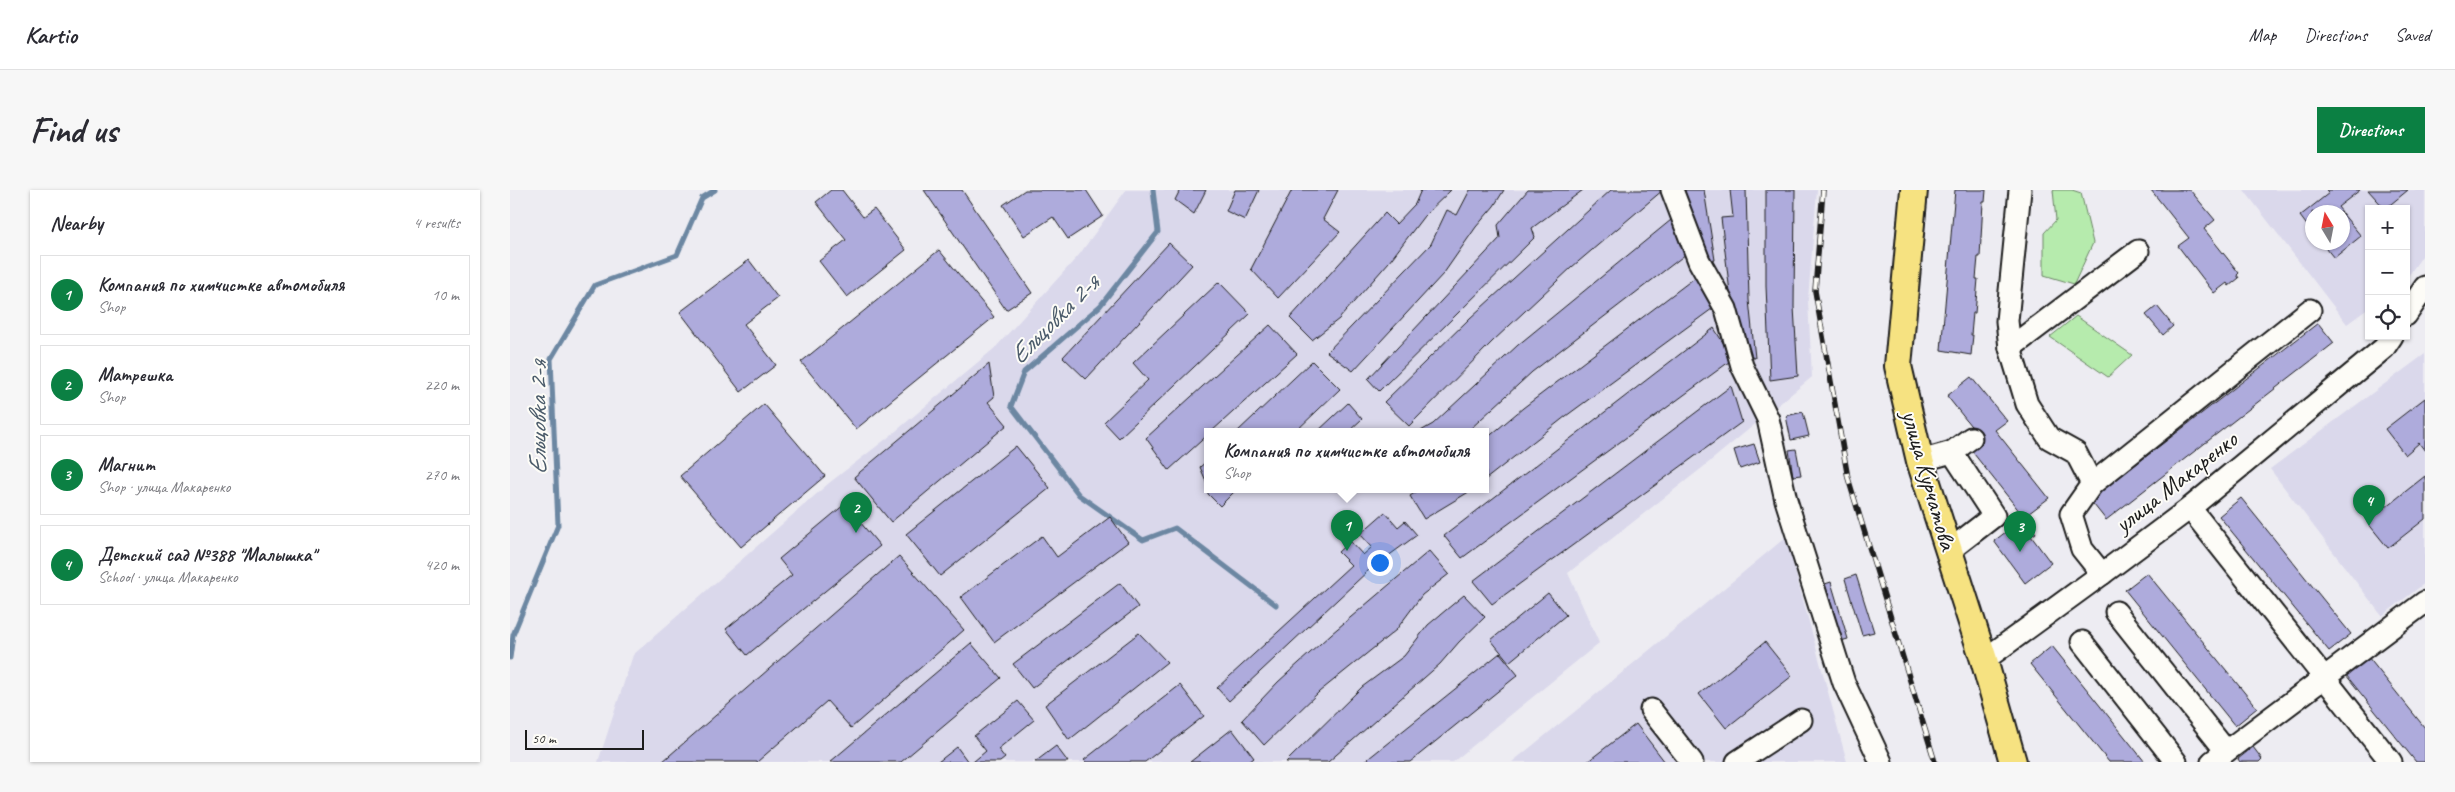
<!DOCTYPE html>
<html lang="en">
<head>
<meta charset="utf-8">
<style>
	:root { --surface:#fff; --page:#f7f7f7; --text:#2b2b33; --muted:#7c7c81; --line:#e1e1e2; --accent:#0b8043 }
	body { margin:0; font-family:Caveat,sans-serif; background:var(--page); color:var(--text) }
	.controls { position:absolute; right:15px; top:15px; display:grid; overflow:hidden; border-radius:0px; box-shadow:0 1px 4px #0004 }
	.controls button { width:45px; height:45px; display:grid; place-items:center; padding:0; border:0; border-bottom:1px solid var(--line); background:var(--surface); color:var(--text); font:25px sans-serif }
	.compass { position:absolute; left:1795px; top:15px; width:45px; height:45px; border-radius:50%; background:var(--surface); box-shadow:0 1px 4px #0004; rotate:350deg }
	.scale { position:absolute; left:15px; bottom:12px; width:119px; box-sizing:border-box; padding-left:5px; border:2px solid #1c1c1c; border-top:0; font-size:14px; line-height:18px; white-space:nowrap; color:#1c1c1c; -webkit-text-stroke:4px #fdfcf7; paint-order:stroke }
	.you { position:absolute; left:869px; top:372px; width:18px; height:18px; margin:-12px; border:4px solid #fff; border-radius:50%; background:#1a73e8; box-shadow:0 0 0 8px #1a73e833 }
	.badge { display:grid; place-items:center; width:32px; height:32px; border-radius:50%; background:var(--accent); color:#fff; font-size:16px; font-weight:700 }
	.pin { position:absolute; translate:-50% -41px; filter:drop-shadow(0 1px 2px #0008) }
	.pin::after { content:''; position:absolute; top:26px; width:18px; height:15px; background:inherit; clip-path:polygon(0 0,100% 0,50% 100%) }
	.popup { position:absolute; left:694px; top:238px; width:285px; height:65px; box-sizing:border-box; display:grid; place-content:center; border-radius:0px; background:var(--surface); filter:drop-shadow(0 1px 4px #0005); font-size:16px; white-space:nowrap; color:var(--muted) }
	.popup b { font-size:19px; color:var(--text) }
	.popup::after { content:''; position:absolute; left:50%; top:100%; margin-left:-10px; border:10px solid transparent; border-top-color:var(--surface) }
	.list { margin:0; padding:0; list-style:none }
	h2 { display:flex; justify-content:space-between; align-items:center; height:65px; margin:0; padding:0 20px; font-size:21px }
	h2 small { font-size:16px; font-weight:400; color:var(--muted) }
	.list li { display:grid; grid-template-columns:32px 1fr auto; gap:15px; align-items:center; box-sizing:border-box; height:80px; margin:0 10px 10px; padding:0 10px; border:1px solid var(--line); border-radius:0px }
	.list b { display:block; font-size:19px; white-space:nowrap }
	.list p { margin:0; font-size:16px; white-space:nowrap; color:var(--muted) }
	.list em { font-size:16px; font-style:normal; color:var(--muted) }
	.icon { flex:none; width:28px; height:28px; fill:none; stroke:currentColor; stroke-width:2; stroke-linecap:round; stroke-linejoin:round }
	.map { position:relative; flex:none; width:1915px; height:572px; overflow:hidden; border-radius:0px }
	header { display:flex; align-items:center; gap:30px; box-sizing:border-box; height:70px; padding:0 25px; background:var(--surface); border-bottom:1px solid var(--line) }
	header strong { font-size:24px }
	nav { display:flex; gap:28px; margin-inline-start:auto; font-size:18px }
	.intro { display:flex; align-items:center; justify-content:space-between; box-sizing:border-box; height:120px; padding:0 30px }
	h1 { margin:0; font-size:35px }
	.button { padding:12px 22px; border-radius:0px; background:var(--accent); color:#fff; font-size:18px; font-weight:700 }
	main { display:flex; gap:30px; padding:0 30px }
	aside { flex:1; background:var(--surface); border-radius:0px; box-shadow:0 1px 4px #0004 }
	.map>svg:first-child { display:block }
	.built { fill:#dad8eb; fill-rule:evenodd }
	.green { fill:#b6ebad; stroke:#698464 }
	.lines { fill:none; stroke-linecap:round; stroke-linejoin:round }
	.stream { stroke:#6c87a2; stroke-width:5 }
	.building { fill:#aeabdc; stroke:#1c1c1c }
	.minor-casing { stroke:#1c1c1c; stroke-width:25 }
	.major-casing { stroke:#1c1c1c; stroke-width:30 }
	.minor { stroke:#fdfcf7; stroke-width:21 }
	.major { stroke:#f6e281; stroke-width:26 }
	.rail-casing { stroke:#1c1c1c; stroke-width:5.5 }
	.rail { stroke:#fdfcf7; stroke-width:4; stroke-dasharray:11; stroke-linecap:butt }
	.labels { text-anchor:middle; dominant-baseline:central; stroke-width:4; stroke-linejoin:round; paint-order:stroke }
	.street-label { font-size:25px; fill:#1c1c1c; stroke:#fdfcf7 }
	.water-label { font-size:26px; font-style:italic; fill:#4b5b6a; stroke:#fdfcf7 }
</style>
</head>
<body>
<header>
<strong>Kartio</strong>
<nav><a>Map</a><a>Directions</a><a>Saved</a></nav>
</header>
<div class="intro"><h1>Find us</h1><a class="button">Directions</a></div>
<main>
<aside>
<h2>Nearby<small>4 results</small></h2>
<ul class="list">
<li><span class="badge">1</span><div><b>Компания по химчистке автомобиля</b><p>Shop</p></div><em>10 m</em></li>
<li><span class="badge">2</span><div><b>Матрешка</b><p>Shop</p></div><em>220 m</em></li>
<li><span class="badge">3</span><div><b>Магнит</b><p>Shop · улица Макаренко</p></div><em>270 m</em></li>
<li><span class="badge">4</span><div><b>Детский сад №388 &quot;Малышка&quot;</b><p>School · улица Макаренко</p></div><em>420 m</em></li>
</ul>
</aside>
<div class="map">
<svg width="1915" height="572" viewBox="0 0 1915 572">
	<rect width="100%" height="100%" fill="#edecf2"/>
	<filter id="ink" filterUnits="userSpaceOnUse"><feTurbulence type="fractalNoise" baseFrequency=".02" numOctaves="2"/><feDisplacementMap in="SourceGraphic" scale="10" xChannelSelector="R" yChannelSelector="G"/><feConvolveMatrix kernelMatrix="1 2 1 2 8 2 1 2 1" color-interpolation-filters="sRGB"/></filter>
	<g filter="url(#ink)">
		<g class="built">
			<path d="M616,0H1307L1298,110L1302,187L1192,278L1058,383L1089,453L943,572H88L123,465L319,293L380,246L486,157L569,65ZM698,242H976V300H698Z"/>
			<path d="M1734,0H1915V62L1896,89V19H1859V118L1837,134ZM1802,22H1832V52H1802Z"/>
			<path d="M1915,164V393L1872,426L1760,279Z"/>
			<path d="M1276,347L1337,572H1002L1073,515Z"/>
		</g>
		<g class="green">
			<path d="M1543,0H1562L1571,3L1583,53L1564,94L1534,85V43L1546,30Z"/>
			<path d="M1566,126L1622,165L1598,187L1540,147Z"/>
		</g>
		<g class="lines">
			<g class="stream">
				<path d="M643,0L648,42L590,116L514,182L501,216L569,305L633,350L665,338L766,415"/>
				<path d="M0,468L3,445L48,335L41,169L85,95L167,65L192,8L205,0"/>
			</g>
		</g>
		<g class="building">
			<path d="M321,0H332L353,27L364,19L396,60L337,107L309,71L336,50L306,12Z"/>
			<path d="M414,0H452L522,103L496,120Z"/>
			<path d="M515,0H576L593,26L558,49L543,27L514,46L493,15Z"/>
			<path d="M670,0H696L684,24L665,10Z"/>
			<path d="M725,0H749L735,30L716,21Z"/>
			<path d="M782,0H828L813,29L830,42L768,108L741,79Z"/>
			<path d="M911,0H941L914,26L879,72L829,129L802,150L780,128L875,23L886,34L905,14Z"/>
			<path d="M960,0H994L984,16L966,37L934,83L843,181L817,162L921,54L937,20L947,25Z"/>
			<path d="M1018,0H1073L1022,38L1025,47L869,201L858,189L990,48L988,35Z"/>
			<path d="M1101,0H1153L1062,77L983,151L899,236L874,212L960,128Z"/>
			<path d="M1173,0H1194L1205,70L1200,71Z"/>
			<path d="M1220,0H1236L1239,110L1245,168H1234L1221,111L1211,28L1223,27Z"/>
			<path d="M1256,0H1285L1284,117L1288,186L1260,190L1256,96Z"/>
			<path d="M1445,0H1476L1475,12H1473L1470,67H1468L1466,89H1468L1465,123H1463L1461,145H1463L1461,165L1431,160Z"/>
			<path d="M1641,0H1680L1705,30L1694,39L1729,83L1727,85L1729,88L1719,96L1717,93L1704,103L1668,56L1679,48Z"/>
			<path d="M1816,0H1850L1828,17L1832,22H1802V42L1790,26L1819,3Z"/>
			<path d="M1858,0H1898L1875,19Z"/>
			<path d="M1832,23L1851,46L1824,68L1811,52H1832Z"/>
			<path d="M1161,30L1180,61L1022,182L957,242H909L923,234L1008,155Z"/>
			<path d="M659,53L682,75L576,189L553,167Z"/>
			<path d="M429,60L484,127L346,239L291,172Z"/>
			<path d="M239,70L268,108L234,134L266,175L231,202L170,122Z"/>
			<path d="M1191,83L1210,113L1056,226L976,289V249L1013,218Z"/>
			<path d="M709,92L740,124L609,248L594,232L638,190L623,173Z"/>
			<path d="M1647,116L1663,136L1653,145L1636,125Z"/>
			<path d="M1808,133L1824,153L1596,330L1580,310Z"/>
			<path d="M760,135L787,164L659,280L636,248Z"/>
			<path d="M1204,138L1223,169L952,368L934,346Z"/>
			<path d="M802,171L830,199L785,242H727Z"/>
			<path d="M479,174L484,207L478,212L497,235L381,332L344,287Z"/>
			<path d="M1461,187L1497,231L1485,240L1539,308L1514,327L1460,259L1472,250L1437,206Z"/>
			<path d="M1221,196L1232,232L982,414L963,391Z"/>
			<path d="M1915,208V261L1909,253L1895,265L1875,239Z"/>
			<path d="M838,213L852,229L838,242H807Z"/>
			<path d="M254,214L315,286L231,357L170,286Z"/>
			<path d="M1293,222L1299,246L1281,250L1276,226Z"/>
			<path d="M1244,254L1250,272L1230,279L1224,260Z"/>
			<path d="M506,256L540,298L430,386L396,344Z"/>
			<path d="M1286,259L1291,285L1283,286L1279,260Z"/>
			<path d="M698,270V300H726L710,316L698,304L696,291L690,277Z"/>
			<path d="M1915,286V329L1878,358L1857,332Z"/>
			<path d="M909,300H962L914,329L900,306Z"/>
			<path d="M1731,308L1841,444L1819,461L1709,326Z"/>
			<path d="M335,314L370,356L237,465L216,439L282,385L269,369Z"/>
			<path d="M875,322L888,337L895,331L907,345L859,380L719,511L707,498L841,375L828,362L840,351L853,365L862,357L850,344Z"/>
			<path d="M600,327L618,352L484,452L451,407L532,346L547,367Z"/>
			<path d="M1514,328L1526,343L1521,346L1541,373L1515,393L1484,351Z"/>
			<path d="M919,361L939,384L912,405L886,440L809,502L754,555L732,530L768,492L821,444Z"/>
			<path d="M389,366L454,440L341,538L317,511L247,572H152Z"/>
			<path d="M1637,383L1747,518L1725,536L1615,400Z"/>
			<path d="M1346,385L1364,442L1352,445L1335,389Z"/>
			<path d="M1321,392L1338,449L1327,452L1309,396Z"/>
			<path d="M610,393L628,417L522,498L503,474Z"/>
			<path d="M1038,403L1056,425L999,472L981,450Z"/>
			<path d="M954,405L975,427L949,452L930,474L818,572H776L852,497L894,466L918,435Z"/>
			<path d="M629,443L657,472L559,550L535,515Z"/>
			<path d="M1255,452L1282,486L1216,538L1189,504Z"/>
			<path d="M461,453L491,488L391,572H320Z"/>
			<path d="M1542,456L1611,542L1635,572H1599L1520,474Z"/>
			<path d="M990,463L1008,485L900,572H854Z"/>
			<path d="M1858,467L1915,538V572H1906L1836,485Z"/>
			<path d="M670,495L694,526L635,572H576L574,570Z"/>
			<path d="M508,511L524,530L488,559L495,568L490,572H463L476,561L464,546Z"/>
			<path d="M1126,534L1155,572H1077Z"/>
			<path d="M722,539L744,568L739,572H680Z"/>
			<path d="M546,556L558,572H525Z"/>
			<path d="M447,557L458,572H428Z"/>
			<path d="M1743,557L1752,569L1749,572H1730L1728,569Z"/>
		</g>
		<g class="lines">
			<g class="minor-casing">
				<g id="minor">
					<path d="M1162,0L1189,71L1216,119L1232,176L1258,229L1276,310L1334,493L1371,572"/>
					<path d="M1510,0L1497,131L1500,158L1517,214L1539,248L1566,263L1582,294"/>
					<path d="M1896,125L1915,97"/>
					<path d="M1500,158L1628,61"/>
					<path d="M1410,271L1442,262L1461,248"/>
					<path d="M1680,318L1881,572"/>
					<path d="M1440,360L1484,326L1442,262"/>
					<path d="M1592,384L1572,359L1561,324L1582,294L1800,120"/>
					<path d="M1606,422L1716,561"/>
					<path d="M1572,452L1666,572"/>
					<path d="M1474,470L1592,384L1680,318L1874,158L1882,146"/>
					<path d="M1141,520L1182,572"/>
					<path d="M1227,572L1291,530"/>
					<path d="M1702,572L1915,412"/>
				</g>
			</g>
			<g class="major-casing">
				<path id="major" d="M1404,0L1388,176L1410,271L1474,470L1503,572"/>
			</g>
			<use href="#minor" class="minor"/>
			<use href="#major" class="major"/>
			<g class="rail-casing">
				<path id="rail" d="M1313,0L1305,101L1338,288L1425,572"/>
			</g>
			<use href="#rail" class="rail"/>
		</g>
	</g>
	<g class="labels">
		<g class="street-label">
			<text transform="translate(1419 290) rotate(74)">улица Курчатова</text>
			<text transform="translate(1666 292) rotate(-38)">улица Макаренко</text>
		</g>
		<g class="water-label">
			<text transform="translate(544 129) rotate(-45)">Ельцовка 2-я</text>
			<text transform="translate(27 228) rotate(-90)">Ельцовка 2-я</text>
		</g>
	</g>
</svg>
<div class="controls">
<button>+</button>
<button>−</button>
<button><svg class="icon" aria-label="locate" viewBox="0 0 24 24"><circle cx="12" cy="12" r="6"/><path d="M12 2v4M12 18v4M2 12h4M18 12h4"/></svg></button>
</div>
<svg class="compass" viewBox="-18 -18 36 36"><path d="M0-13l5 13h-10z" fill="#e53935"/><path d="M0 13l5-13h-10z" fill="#7c7c81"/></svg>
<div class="scale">50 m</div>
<div class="you"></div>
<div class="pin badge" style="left:837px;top:361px">1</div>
<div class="popup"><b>Компания по химчистке автомобиля</b>Shop</div>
<div class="pin badge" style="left:346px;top:343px">2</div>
<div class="pin badge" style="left:1510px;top:362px">3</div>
<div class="pin badge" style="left:1859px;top:336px">4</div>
</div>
</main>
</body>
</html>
